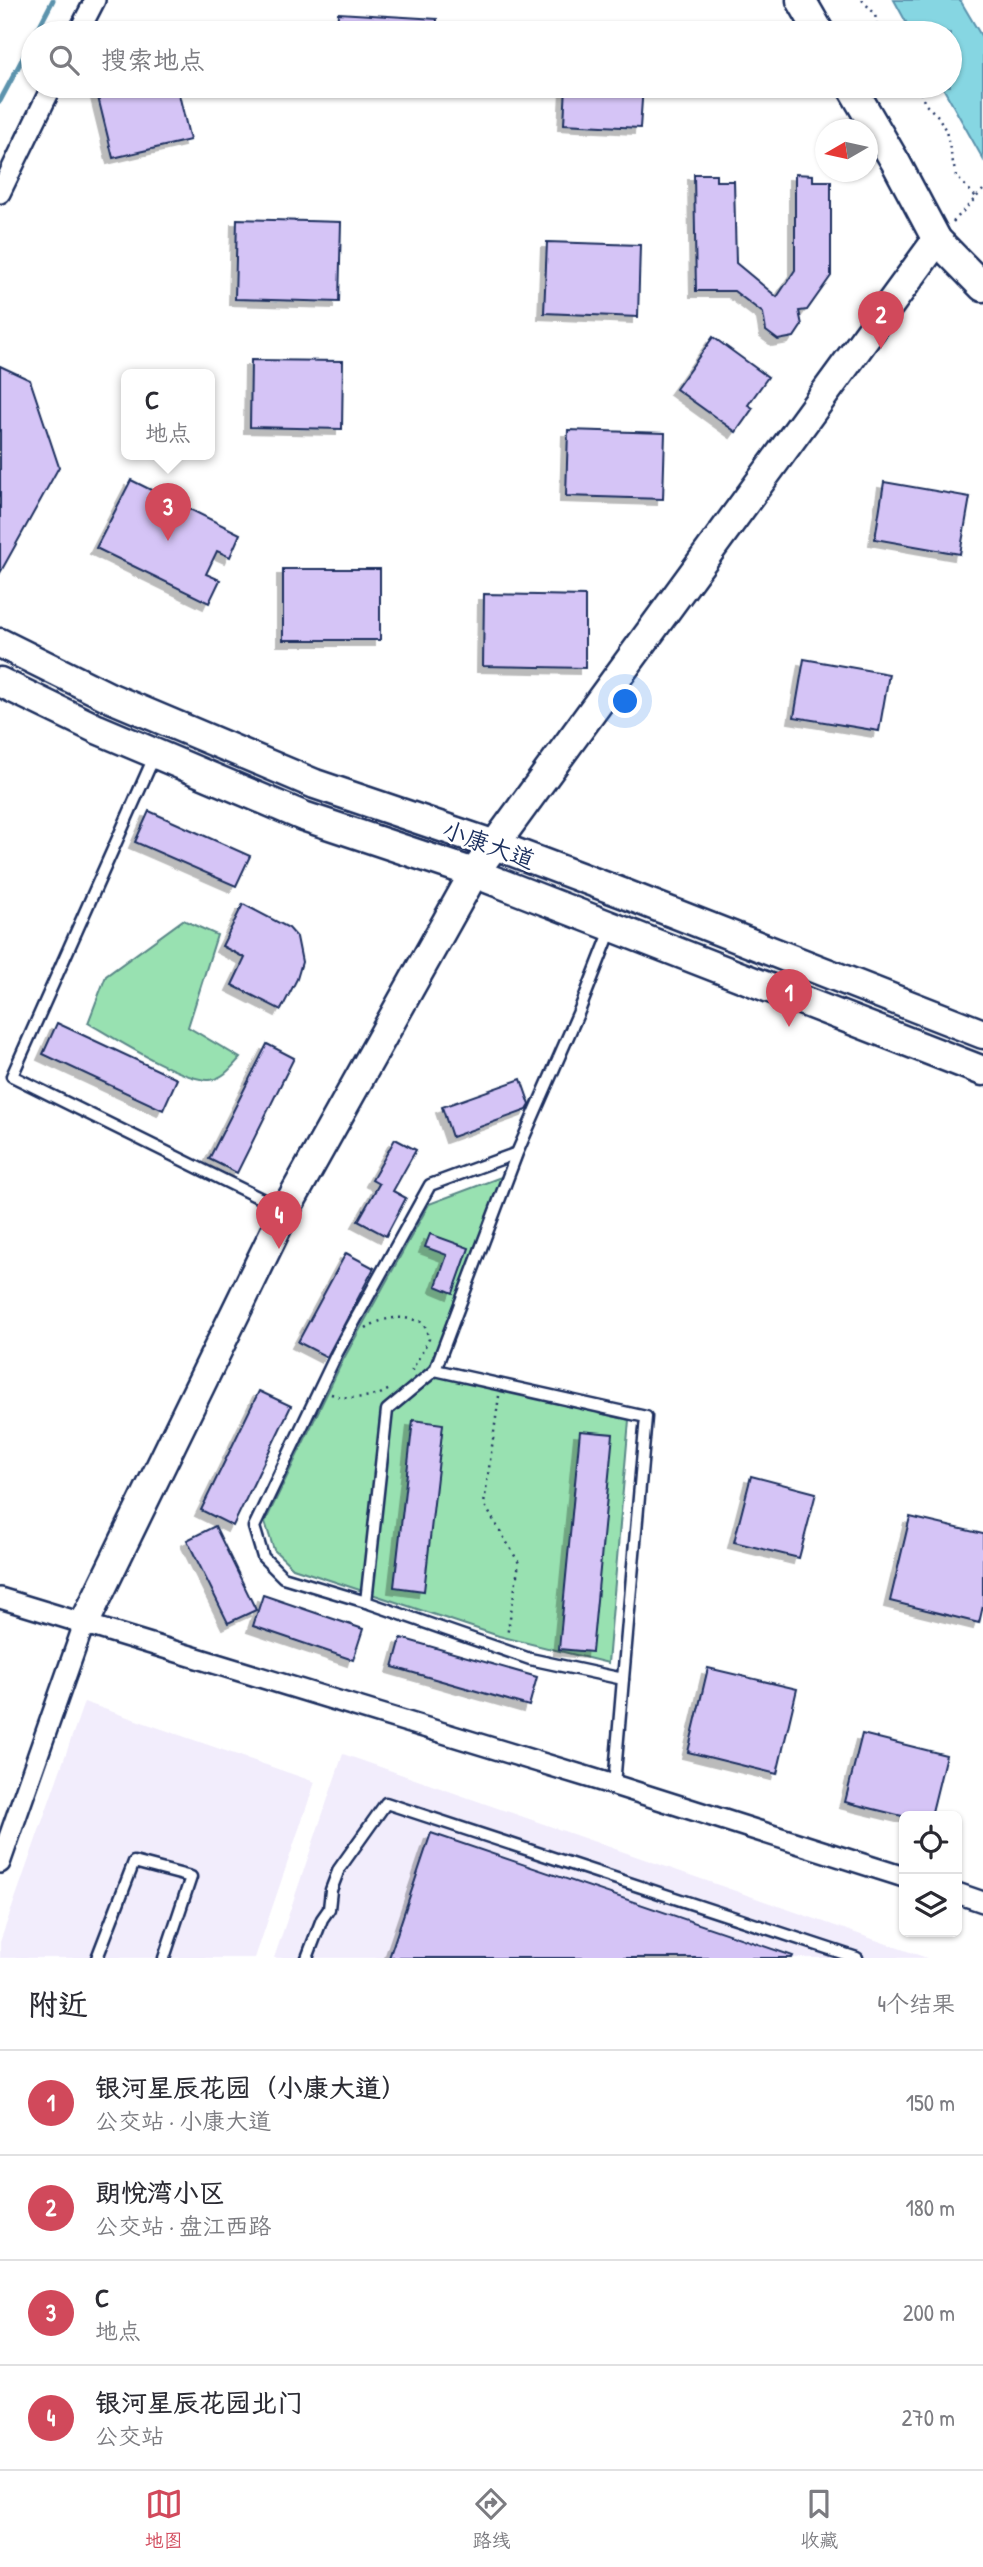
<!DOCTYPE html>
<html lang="zh">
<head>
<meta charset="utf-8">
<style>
	:root { --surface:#fff; --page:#f7f7f7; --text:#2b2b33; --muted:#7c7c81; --line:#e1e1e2; --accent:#d1495b }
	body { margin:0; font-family:"Patrick Hand","LXGW WenKai TC",sans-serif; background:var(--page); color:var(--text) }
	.controls { position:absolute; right:21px; bottom:21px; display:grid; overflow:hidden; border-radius:10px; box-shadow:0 2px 5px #0004 }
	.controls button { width:63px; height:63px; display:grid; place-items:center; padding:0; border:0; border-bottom:2px solid var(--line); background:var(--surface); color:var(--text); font:35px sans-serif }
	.compass { position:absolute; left:815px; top:119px; width:63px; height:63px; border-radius:50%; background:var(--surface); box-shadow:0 2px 5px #0004; rotate:261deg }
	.you { position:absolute; left:626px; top:702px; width:24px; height:24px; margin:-18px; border:5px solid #fff; border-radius:50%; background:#1a73e8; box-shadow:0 0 0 10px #1a73e833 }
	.badge { display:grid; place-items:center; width:46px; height:46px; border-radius:50%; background:var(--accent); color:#fff; font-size:23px; font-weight:700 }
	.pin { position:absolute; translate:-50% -58px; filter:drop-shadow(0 2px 4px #0008) }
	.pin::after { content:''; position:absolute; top:37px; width:24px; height:21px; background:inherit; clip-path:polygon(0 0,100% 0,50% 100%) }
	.popup { position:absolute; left:121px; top:369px; width:94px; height:91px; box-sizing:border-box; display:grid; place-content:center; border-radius:10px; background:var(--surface); filter:drop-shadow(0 2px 5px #0005); font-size:23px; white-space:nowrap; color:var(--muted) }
	.popup b { font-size:26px; color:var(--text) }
	.popup::after { content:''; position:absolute; left:50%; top:100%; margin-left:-14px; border:14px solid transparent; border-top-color:var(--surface) }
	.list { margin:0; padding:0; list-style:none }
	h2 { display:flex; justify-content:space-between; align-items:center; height:91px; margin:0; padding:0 28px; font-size:30px }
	h2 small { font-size:23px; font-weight:400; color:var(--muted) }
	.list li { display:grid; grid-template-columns:46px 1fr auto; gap:21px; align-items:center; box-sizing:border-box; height:105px; padding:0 28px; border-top:2px solid var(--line) }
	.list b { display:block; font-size:26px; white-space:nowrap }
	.list p { margin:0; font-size:23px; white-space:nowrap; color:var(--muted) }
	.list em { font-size:23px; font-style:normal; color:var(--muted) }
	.icon { flex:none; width:38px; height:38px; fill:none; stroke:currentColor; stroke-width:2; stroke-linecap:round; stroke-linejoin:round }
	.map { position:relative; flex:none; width:983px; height:1958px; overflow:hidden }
	.search { position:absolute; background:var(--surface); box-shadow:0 2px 5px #0004; left:21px; right:21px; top:21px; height:77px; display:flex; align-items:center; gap:18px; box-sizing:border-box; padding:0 24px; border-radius:38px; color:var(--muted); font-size:26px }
	.sheet { height:511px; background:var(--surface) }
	nav { display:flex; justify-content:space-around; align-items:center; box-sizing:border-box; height:98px; border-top:2px solid var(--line); background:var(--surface); font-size:19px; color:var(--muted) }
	nav a { display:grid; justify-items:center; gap:4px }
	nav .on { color:var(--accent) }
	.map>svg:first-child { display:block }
	.built { fill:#f2edfc }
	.green { fill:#98e1b1; stroke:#5a8888; stroke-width:2 }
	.water { fill:#86d6e2; stroke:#5b93ad; stroke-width:2 }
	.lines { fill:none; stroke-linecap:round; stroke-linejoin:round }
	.stream { stroke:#5b93ad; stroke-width:5 }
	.building { fill:#d5c4f6; stroke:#1b2f5e; stroke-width:2; filter:url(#shadow) }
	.lane-casing { stroke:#1b2f5e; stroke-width:15 }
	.street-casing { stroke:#1b2f5e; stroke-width:24 }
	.secondary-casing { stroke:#1b2f5e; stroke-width:33 }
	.path { stroke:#1b2f5e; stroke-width:2.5; stroke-dasharray:2 5; stroke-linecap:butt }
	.lane { stroke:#fff; stroke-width:10 }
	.street { stroke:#fff; stroke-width:19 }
	.secondary { stroke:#fff; stroke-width:28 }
	.labels { text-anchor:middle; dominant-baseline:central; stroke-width:5; stroke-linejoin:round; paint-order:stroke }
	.street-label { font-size:24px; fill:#1b2f5e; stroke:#fff }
</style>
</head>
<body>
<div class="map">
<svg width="983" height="1958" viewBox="0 0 983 1958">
	<defs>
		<filter id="shadow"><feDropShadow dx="-6" dy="6" stdDeviation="0" flood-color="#0004"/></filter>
	</defs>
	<rect width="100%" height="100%" fill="#fff"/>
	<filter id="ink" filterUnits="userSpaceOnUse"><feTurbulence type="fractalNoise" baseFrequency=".0143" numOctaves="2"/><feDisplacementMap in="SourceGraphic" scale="14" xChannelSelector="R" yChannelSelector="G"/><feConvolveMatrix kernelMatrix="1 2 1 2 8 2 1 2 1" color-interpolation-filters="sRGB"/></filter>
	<g filter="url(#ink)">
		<g class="built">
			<path d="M84,1702L315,1782L255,1958H0V1942Z"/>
			<path d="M343,1754L927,1958H274Z"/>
		</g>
		<g class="green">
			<path d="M183,920L217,935L188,1027L240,1058C231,1068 223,1079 209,1080C182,1081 114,1038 88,1023L106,976Z"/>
			<path d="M509,1174L427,1372L629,1420L608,1663L499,1636L293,1568L274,1550L265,1522L343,1360L429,1204Z"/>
		</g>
		<path class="water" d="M894,0H960L983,39V159L942,86H950V33H912Z"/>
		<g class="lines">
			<g class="stream">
				<path d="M36,33L53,0"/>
				<path d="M0,101L33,39"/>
			</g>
		</g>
		<g class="building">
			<path d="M338,13L437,19L436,33H337Z"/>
			<path d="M126,86H177L190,140L113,158L97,93Z"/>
			<path d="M566,86H643L640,128L564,124Z"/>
			<path d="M694,174H716V181H734L736,263L777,297L795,270V174L813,175V181H831V276L807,310L799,311L802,325L794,337L778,340L766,331L763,313L734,291H696Z"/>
			<path d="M237,219L341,222L339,302L235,299Z"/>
			<path d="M547,242L640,245L638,317L544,313Z"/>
			<path d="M713,337L768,377L748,405L753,408L736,432L676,389Z"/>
			<path d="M251,360L343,361L342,429L250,427Z"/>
			<path d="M0,366L30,380L59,467L0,573Z"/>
			<path d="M568,430L665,433L663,499L566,496Z"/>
			<path d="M131,480L240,534L230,557L217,551L206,574L220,580L209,603L96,548Z"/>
			<path d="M884,482L970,497L960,554L875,539Z"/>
			<rect x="283" y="569" width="97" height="71"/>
			<path d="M484,594L585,596V668L483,666Z"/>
			<path d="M804,659L889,674L879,731L794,717Z"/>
			<path d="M149,811L250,856L236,886L135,842Z"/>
			<path d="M243,904L289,928L297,937L302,962L297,979L281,1010L232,985L245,958L222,946Z"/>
			<path d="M57,1023L177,1079L163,1110L43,1054Z"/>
			<path d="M267,1044L294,1058L237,1173L209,1159Z"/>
			<path d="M521,1079L530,1105L527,1110L452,1137L442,1107Z"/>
			<path d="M395,1139L416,1150L393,1191L406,1198L386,1236L358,1221L379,1184L372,1180Z"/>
			<path d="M430,1234L469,1248L453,1293L436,1286L447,1255L425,1247Z"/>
			<path d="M346,1253L374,1268L327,1357L298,1342Z"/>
			<path d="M259,1391L291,1406L233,1526L201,1510Z"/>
			<path d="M413,1420L443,1424L424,1591L394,1587Z"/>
			<path d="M580,1431L613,1434L592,1652L559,1649Z"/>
			<path d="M751,1476L816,1493L799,1558L734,1542Z"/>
			<path d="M910,1517L983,1534V1606L979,1623L890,1601Z"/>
			<path d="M215,1526L256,1610L228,1623L187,1540Z"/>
			<path d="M263,1595L363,1629L353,1660L253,1626Z"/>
			<path d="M401,1638L537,1677L529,1706L393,1667Z"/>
			<path d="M708,1668L797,1689L777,1774L688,1752Z"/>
			<path d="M862,1734L946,1755L931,1816H902L845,1802Z"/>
			<path d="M431,1833L793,1956L792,1958H389Z"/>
		</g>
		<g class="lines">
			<g class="lane-casing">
				<g id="lane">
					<path d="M154,757L12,1076L284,1210"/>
					<path d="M517,1153L430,1185L337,1353L254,1527L263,1557L283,1577L366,1602L387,1410L435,1370L517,1153L580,1009L611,930"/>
					<path d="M366,1602L530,1659L623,1679L646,1417L435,1370"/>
					<path d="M614,1785L623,1679"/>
					<path d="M97,1958L134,1862L191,1877L164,1958"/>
					<path d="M307,1958L322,1919L329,1909L331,1890L339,1869L386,1803L857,1958"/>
				</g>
			</g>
			<g class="street-casing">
				<g id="street">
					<path d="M78,33L95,0"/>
					<path d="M0,193L52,86"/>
					<path d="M0,1598L614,1785L904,1877"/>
					<path d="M0,1863L84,1624"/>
					<path d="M957,1893L983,1902"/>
				</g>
			</g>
			<g class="secondary-casing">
				<g id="secondary">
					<path d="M801,0L820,33"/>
					<path d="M851,86L896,163L937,240L983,287"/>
					<path d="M0,643L111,698L315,784L495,845L625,894L983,1034"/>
					<path d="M0,682L97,729L303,816L474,873L983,1071"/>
					<path d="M84,1624L285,1211L474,873L937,240"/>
				</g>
			</g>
			<g class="path">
				<path d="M862,0L875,14L878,33"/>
				<path d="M918,86L925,104L938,116L946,131L956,176L976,197"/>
				<path d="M953,222L983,190"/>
				<path d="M366,1328C386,1316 403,1315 424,1323L429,1339L411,1372"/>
				<path d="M331,1394C348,1400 362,1398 379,1394"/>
				<path d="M380,1394L390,1389"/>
				<path d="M499,1396L484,1504L519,1563L507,1636"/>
			</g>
			<use href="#lane" class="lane"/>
			<use href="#street" class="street"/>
			<use href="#secondary" class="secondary"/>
		</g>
	</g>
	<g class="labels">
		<g class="street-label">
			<text transform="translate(489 844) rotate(20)">小康大道</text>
		</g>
	</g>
</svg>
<div class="controls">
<button><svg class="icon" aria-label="locate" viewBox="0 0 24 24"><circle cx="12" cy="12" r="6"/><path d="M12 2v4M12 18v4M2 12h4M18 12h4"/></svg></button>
<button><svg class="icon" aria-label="layers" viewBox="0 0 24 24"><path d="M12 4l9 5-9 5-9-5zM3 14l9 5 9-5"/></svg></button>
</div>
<svg class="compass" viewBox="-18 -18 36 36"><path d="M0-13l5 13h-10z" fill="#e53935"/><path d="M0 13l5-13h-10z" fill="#7c7c81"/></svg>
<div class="you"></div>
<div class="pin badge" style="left:789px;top:1027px">1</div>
<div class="pin badge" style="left:881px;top:349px">2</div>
<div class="pin badge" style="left:168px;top:541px">3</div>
<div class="popup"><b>C</b>地点</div>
<div class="pin badge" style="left:279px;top:1249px">4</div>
<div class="search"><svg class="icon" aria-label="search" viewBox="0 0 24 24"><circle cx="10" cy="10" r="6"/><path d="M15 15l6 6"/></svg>搜索地点</div>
</div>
<section class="sheet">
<h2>附近<small>4个结果</small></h2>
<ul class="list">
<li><span class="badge">1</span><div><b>银河星辰花园（小康大道）</b><p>公交站 · 小康大道</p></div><em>150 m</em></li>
<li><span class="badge">2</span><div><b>朗悦湾小区</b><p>公交站 · 盘江西路</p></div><em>180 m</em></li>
<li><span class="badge">3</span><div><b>C</b><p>地点</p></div><em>200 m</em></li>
<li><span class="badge">4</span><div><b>银河星辰花园北门</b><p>公交站</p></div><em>270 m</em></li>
</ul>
</section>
<nav>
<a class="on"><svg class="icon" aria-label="map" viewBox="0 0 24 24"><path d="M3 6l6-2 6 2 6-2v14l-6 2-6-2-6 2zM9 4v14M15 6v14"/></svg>地图</a>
<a><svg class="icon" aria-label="directions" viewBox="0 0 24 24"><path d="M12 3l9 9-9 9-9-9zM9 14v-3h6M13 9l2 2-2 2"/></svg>路线</a>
<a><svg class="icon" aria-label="saved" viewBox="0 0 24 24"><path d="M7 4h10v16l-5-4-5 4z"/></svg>收藏</a>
</nav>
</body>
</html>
